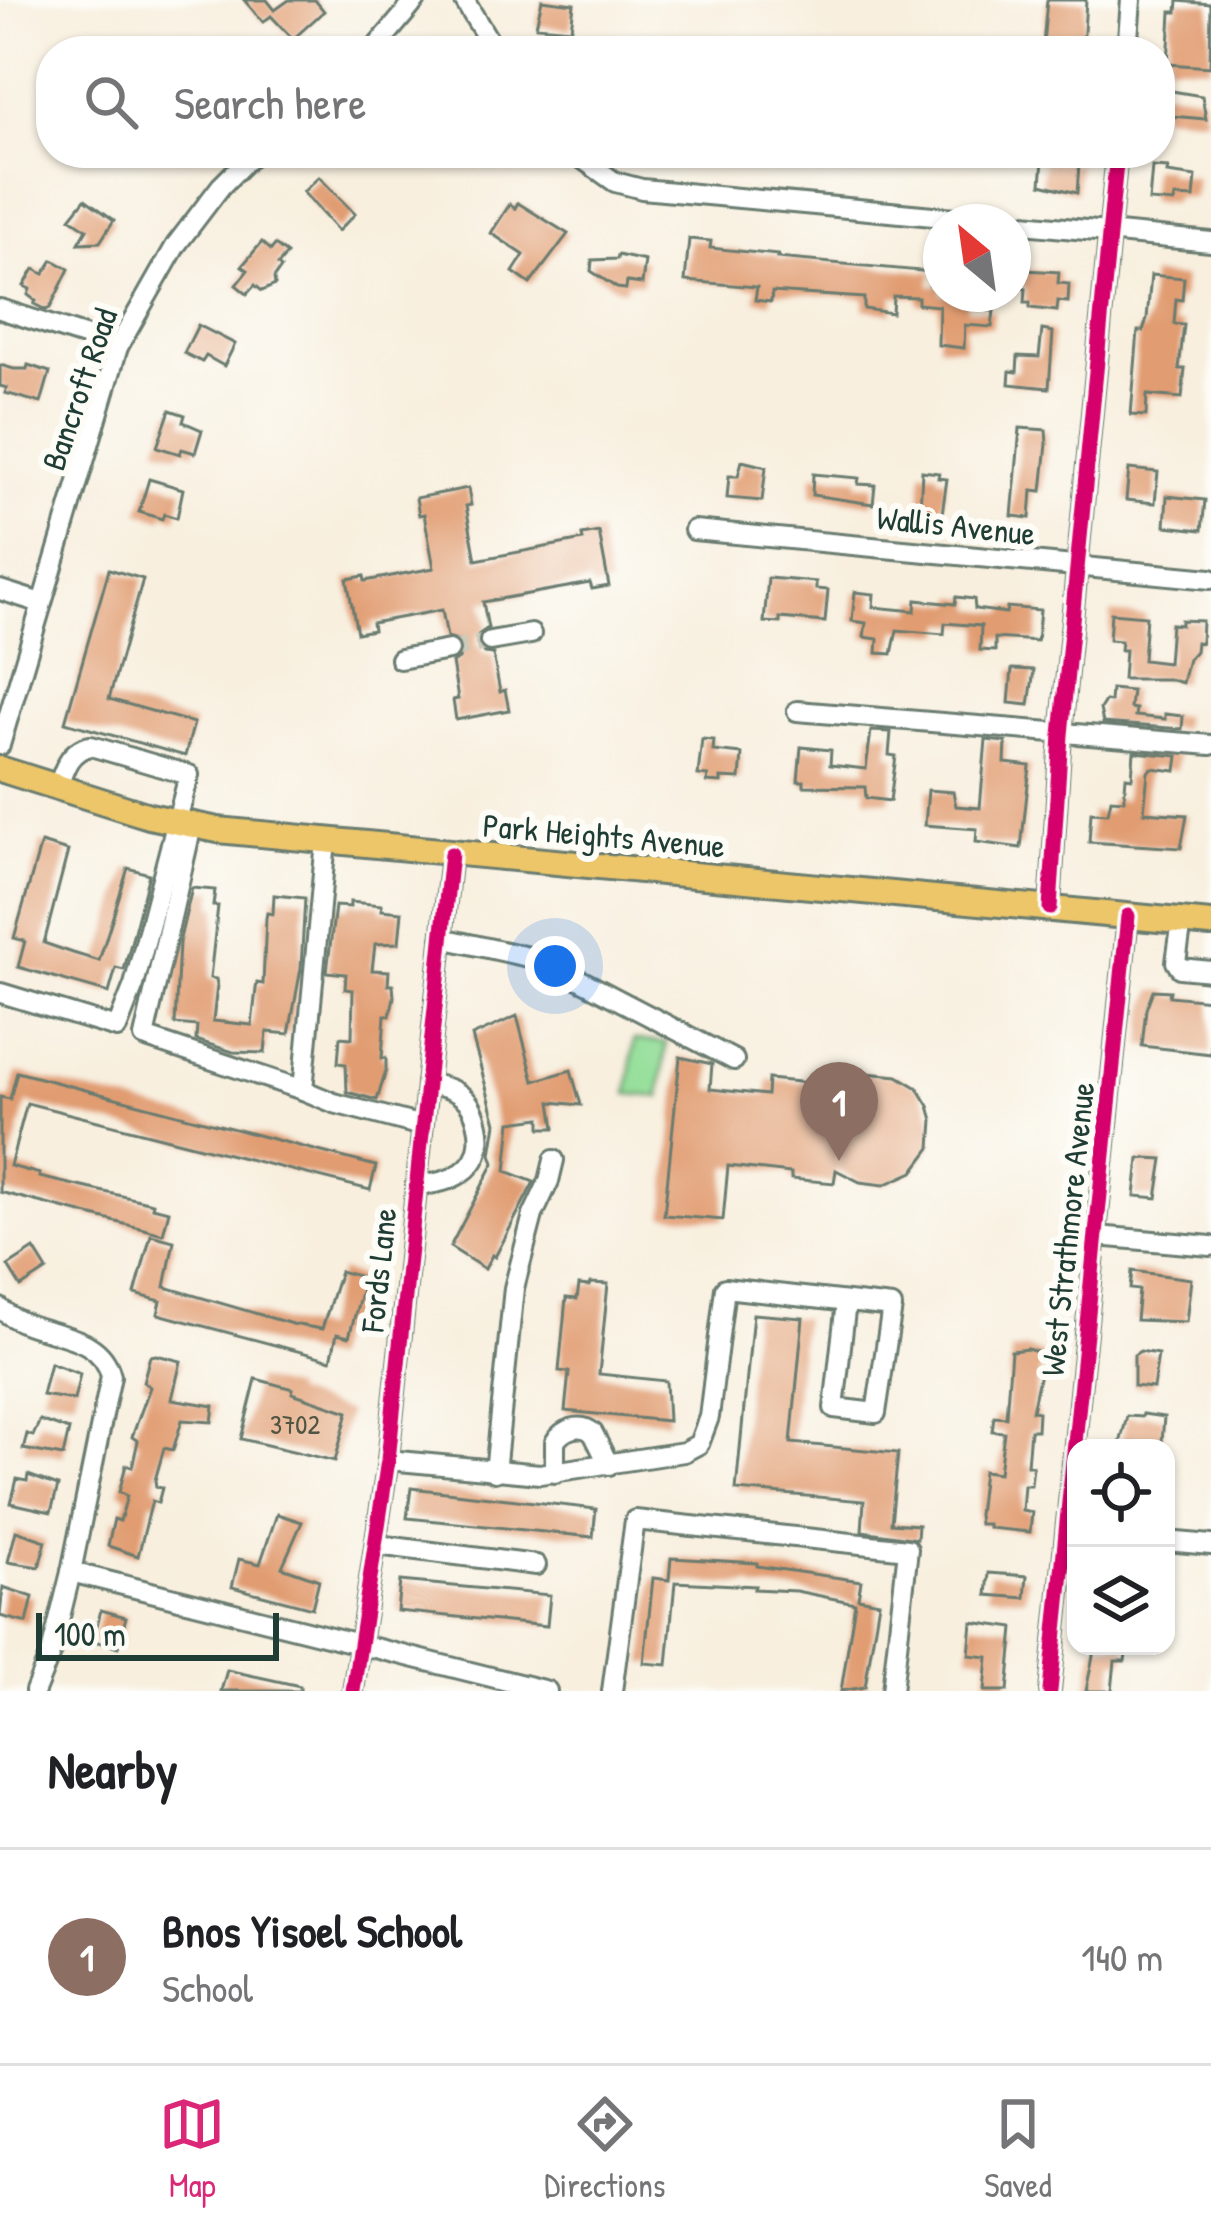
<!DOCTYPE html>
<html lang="en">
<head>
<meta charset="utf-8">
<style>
	:root { --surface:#fff; --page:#f6f6f6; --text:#202124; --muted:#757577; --line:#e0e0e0; --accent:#db2777 }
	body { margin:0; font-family:"Patrick Hand",sans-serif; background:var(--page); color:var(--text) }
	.controls { position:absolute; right:36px; bottom:36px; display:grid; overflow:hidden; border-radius:24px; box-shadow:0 3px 9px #0004 }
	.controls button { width:108px; height:108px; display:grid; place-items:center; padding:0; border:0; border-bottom:3px solid var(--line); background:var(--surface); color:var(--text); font:60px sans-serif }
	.compass { position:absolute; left:923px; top:204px; width:108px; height:108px; border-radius:50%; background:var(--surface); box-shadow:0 3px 9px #0004; rotate:331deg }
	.scale { position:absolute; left:36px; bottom:30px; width:243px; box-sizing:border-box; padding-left:12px; border:6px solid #1f3d34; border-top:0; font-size:33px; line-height:42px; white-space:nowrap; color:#1f3d34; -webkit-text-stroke:9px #fdfcf7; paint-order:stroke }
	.you { position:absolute; left:555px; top:966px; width:42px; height:42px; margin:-30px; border:9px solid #fff; border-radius:50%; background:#1a73e8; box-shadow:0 0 0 18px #1a73e833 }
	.badge { display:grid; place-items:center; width:78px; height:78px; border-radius:50%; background:var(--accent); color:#fff; font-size:39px; font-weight:700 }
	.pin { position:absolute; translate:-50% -99px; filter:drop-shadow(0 3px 6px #0008) }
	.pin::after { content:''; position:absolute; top:63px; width:42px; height:36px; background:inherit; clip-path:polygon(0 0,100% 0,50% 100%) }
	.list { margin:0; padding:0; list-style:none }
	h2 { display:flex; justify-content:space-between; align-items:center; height:156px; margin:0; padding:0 48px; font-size:51px }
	h2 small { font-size:39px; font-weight:400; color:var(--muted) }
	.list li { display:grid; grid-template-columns:78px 1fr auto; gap:36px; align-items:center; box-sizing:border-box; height:216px; padding:0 48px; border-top:3px solid var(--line) }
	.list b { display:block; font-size:45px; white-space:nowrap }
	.list p { margin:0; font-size:39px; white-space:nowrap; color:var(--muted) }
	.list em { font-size:39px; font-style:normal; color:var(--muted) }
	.icon { flex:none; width:66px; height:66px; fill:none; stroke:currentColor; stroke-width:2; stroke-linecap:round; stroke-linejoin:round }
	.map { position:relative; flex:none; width:1211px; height:1691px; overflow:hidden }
	.search { position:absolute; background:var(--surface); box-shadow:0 3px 9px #0004; left:36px; right:36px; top:36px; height:132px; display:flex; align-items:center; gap:30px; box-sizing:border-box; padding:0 42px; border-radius:48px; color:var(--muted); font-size:45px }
	.sheet { height:372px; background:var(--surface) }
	nav { display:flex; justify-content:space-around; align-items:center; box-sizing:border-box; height:168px; border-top:3px solid var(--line); background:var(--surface); font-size:33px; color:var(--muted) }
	nav a { display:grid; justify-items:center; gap:6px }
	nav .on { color:var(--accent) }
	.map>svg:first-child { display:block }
	.green { fill:#94de99; stroke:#5a8e66; stroke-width:3 }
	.building { fill:#e19c71 }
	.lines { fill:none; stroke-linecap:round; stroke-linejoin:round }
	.minor-tunnel { stroke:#cdcbbc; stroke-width:18; stroke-dasharray:18 9; stroke-linecap:butt }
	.minor-casing { stroke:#6b7b70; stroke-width:24 }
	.major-casing { stroke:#6b7b70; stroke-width:30 }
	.minor { stroke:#fff; stroke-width:18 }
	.major { stroke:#ecc669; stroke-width:24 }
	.cycleway-casing { stroke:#fdfcf7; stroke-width:22 }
	.cycleway { stroke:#d6006c; stroke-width:15 }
	.labels { text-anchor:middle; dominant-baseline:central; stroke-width:12; stroke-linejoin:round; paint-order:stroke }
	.number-label { font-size:27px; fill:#505543 }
	.street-label { font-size:33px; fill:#1f3d34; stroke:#fdfcf7 }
</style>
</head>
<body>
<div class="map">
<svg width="1211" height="1691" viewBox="0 0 1211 1691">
	<rect width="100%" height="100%" fill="#fdfcf7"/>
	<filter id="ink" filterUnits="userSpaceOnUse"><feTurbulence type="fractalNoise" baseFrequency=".00833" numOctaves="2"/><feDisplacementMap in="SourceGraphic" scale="24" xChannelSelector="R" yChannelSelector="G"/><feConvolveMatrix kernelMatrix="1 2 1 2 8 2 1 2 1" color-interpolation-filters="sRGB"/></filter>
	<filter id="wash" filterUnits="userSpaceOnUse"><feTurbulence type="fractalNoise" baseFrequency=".004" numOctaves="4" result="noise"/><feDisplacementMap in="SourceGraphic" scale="48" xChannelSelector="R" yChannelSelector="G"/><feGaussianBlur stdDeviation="2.7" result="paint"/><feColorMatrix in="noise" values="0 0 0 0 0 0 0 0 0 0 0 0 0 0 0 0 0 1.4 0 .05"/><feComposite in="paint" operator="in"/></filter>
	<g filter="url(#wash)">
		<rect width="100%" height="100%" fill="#f8efde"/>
		<path class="green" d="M634,1040L666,1043L660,1097L628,1094Z"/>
		<g id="blocks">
			<g class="building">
				<path d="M244,0H267L275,10L289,0H315L324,11L293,39L271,16L263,22Z"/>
				<path d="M542,0L574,4L571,29L536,26Z"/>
				<path d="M1047,0H1086L1083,48L1043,44Z"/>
				<path d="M1178,1L1211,4L1210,67L1168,64L1171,12H1177Z"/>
				<path d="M1166,90L1202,96L1206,119L1160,115V92Z"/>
				<path d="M1043,160L1079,164L1077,193L1041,184Z"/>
				<path d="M1152,167L1168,168L1167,173L1196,177L1194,198L1175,197L1174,203L1149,201Z"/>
				<path d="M319,177L355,214L338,231L303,192Z"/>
				<path d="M85,199L114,220L100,242L79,243L87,229L70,218Z"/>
				<path d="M518,203L568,234L530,284L513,272L524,255L491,233L510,204L515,208Z"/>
				<path d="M689,239L711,241L710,248L778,255L777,258L932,272L930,285L941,286V294H968L967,309L994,311L992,327L965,325L964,348L938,345L939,306L918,304V297L893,296L892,313L864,309V298L772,292L771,302L755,300L757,287L685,281Z"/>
				<path d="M262,242L271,250L275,245L287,254L278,265L281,268L274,278L275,285L262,291L255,285L247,294L236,285L248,270L242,266Z"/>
				<path d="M618,255L645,261L642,284L627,282L626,289L617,288L591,271L592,260L617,259Z"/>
				<path d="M53,260L69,269L50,308L46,310L34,304L36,301L28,295L30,289L24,286L34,269L44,274Z"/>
				<path d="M1024,270L1059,272L1058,283L1069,284L1068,302L1058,301L1057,311L1030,308V303H1025L1026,289L1022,288Z"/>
				<path d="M1151,275L1184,278L1182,300L1176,299L1174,324L1184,325L1179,369H1185L1182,398L1147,395L1146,416L1131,415L1138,331H1143L1147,319Z"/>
				<path d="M198,325L235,344L224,366L206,356L202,362L184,353Z"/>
				<path d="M1042,330L1053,332L1049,388L1009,384L1010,371L1017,372L1018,356L1039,357Z"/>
				<path d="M0,365L14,369H27L28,365L50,372L41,403L5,393L7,388L0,386Z"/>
				<path d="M170,410L185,415L183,422L202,430L195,453L182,449L180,454L157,447Z"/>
				<path d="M1020,428L1046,430L1047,444L1042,491L1032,490L1030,518L1012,516Z"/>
				<path d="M742,461L766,467L762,501L727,498L729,476H738Z"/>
				<path d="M1129,469L1158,472L1155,503L1126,500Z"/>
				<path d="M922,471L939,473L938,478L947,479L942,514L920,512Z"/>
				<path d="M813,474L859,478L858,484L875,485L873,504L812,495Z"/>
				<path d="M149,479L183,489L177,518L164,514L162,519L139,512Z"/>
				<path d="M468,488L471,505L466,506L476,560L583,540L582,535L599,532L609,586L592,589L590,583L483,602L488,628L478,635L477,644L484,653L493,654L500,692L505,690L509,710L456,720L453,700L458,699L452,663L459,659L462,649L458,640L447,637L442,610L372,623L373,630L357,633L347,579L364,576L365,581L434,568L424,514L419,515L416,498Z"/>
				<path d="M1167,496L1205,500L1202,530L1165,526Z"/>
				<path d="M109,569L143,579L109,699L194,723L185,756L65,722Z"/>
				<path d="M768,578L816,582V589L828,590L825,622L780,618V623L764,622Z"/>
				<path d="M855,592L874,594L873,607L915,611L916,600L955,604L956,597L974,599L975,609L1006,613L1007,607L1040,610L1037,641L995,638V651L980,650L981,626L945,623L944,634L897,630L892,654L877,653L878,639L864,637L866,623L852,621Z"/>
				<path d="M1111,613L1146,616L1143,660L1168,663L1171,624L1181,625V620L1202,621L1201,643L1196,642L1195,651L1188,659L1182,683L1168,679H1123L1125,650H1120L1121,641L1109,640Z"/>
				<path d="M1012,669L1034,670L1029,705L1009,703Z"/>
				<path d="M1111,689L1132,691L1130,708L1136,709L1135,716L1165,719V714L1183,716L1182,729L1103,723L1100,709L1105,701L1110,702Z"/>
				<path d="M871,731L891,732L889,755L896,756L890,801L866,798L865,787L804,786V781H798L801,747L831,750L830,765L866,769Z"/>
				<path d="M702,739L714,740L713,751L742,754L740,779L721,778V783L707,782L708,776L698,775Z"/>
				<path d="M986,740L1006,742L1005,763L1030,766L1021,848L976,842L977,829L925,825L928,790L953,792L956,806L980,808Z"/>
				<path d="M1134,752L1178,756L1176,771L1152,768L1148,772L1144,812L1187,815L1181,848L1089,842L1091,812L1108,813L1111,799L1124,800L1126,777L1132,778Z"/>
				<path d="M41,843L68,851L44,943L73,953L99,961L128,868L149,874L124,970L116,968L109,993L18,967L25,941L14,938Z"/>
				<path d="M192,888L215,890L213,906H218L210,978L216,979L217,985L213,1021L252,1025L256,989L257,983L263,984L266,918L267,913L273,914L274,895L305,898L301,968L289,1034L267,1032L265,1053L233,1052L196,1040L197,1026L175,1024L179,943Z"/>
				<path d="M350,902L382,905L381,910L402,912L399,943L375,944L372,970L389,971L388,985H393L394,997L390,1016L385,1015L382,1058H386V1071L377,1100L347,1092L346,1064L338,1063L340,1037L352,1038L353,990L345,989L346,974L327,972L335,906L350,907Z"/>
				<path d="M1153,990L1170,991L1169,996L1211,1000V1054L1142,1046L1146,1009Z"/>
				<path d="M517,1016L534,1081L571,1070L581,1105L551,1102L555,1128H541V1118L511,1122L506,1171L534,1182L495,1257L492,1255L485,1269L450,1247L494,1163L491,1154L496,1123L472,1036Z"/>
				<path d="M680,1057L712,1064L710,1089L767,1095L768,1079L839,1086L866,1073L898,1076L918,1088L929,1106L933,1120L931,1148L913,1172L884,1185L860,1182L836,1170L834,1183L791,1179V1173L728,1166L723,1220L664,1215Z"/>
				<path d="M17,1072L376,1166L370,1190L27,1103L10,1166L40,1174L39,1177L153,1203L152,1207L169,1211L163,1234L0,1192V1097L10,1099Z"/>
				<path d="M1146,1158L1163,1159L1157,1198L1135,1196L1139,1159Z"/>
				<path d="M151,1235L174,1241L165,1287L292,1324L322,1329L340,1271L365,1278L349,1337L337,1334L331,1360L158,1314L161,1301L135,1294Z"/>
				<path d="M34,1249L47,1270L21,1287L8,1266Z"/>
				<path d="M1132,1271L1191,1279L1186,1322L1136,1320L1139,1290L1130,1289Z"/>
				<path d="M590,1283L608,1284L599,1374L666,1381L668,1421L565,1411L569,1372L559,1371L566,1298L577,1299L579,1285L589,1286Z"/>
				<path d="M753,1314L803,1318L791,1443L898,1453L891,1523L918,1525L917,1539L862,1531L864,1501L736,1490Z"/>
				<path d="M1027,1349L1044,1354L1032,1411L1038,1412L1037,1430H1030L1027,1465L1033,1466L1031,1485H1024L1022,1510L1032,1512L1030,1532L988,1528V1524H979L978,1515L983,1471L999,1473L1004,1432L992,1431L994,1416L1006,1417L1011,1351Z"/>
				<path d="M1140,1351L1158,1354L1153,1388L1134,1386V1355Z"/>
				<path d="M156,1355L181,1361L172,1399L214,1406L212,1422L182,1420L173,1450L164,1448L155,1480L156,1487L162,1488L158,1503L152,1501L138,1556L108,1546L114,1519L120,1521L127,1496L119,1492L126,1465L132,1467L138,1441L132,1437L150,1387L143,1382L150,1356Z"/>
				<path d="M50,1363L80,1374L74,1400L42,1395Z"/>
				<path d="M256,1379L293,1389L292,1393L348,1412L335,1461L241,1439Z"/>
				<path d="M1143,1414L1164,1417L1162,1442L1120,1444L1127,1416L1142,1417Z"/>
				<path d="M40,1420L69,1430L63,1456L23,1449L27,1434L33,1436Z"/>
				<path d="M28,1475L58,1486L51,1512L11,1503L17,1479L27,1481Z"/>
				<path d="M411,1488L596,1509L593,1537L407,1518Z"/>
				<path d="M277,1514L302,1522L282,1567L319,1580L312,1608L232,1587L239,1559L260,1564Z"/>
				<path d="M16,1531L46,1541L39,1567L8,1562Z"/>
				<path d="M671,1558L757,1563V1566L861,1581L858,1598L879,1602L865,1687L841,1691L855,1603L796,1591L754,1589L755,1586L675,1582L667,1665L644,1663L653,1578L669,1580Z"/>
				<path d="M989,1573L1027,1576L1025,1598L987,1595Z"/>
				<path d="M400,1581L550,1595L547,1626L397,1611Z"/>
				<path d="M3,1587L33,1597L27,1623L0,1616Z"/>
				<path d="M101,1610L126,1617L118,1647L93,1641Z"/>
				<path d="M972,1622L1014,1628L1008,1691H985L988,1657L969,1655Z"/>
				<path d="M1095,1646H1127L1125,1661H1115L1112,1691H1086Z"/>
				<path d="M227,1670L300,1686V1691H221Z"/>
			</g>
		</g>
	</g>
	<g filter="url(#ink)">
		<use href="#blocks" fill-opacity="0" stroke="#6b7b70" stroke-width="3"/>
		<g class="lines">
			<path class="minor-tunnel" d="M449,650L490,641"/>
			<g class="minor-casing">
				<g id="minor">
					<path d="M464,0L495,51"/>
					<path d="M373,51L416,0"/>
					<path d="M1127,51L1131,0"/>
					<path d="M574,153L615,182L642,189L998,222"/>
					<path d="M1013,223L1211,242"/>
					<path d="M0,309L118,347"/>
					<path d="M694,530L1211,579"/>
					<path d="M0,590L41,603"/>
					<path d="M490,641L531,634"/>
					<path d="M400,659L449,650"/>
					<path d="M797,711L1211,745"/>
					<path d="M0,745L118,347L176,245L221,186L254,153"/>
					<path d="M192,825L144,1037L303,1090L326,841"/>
					<path d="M1050,908L1061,735L1117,153"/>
					<path d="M1182,921L1176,962L1180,968L1211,971"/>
					<path d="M442,938L542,960L734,1060"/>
					<path d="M1,993L117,1028L134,985L189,775L91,746C70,749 64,768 58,787"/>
					<path d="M303,1090L334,1103L422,1126"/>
					<path d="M416,1185C449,1184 484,1171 479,1131C477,1118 473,1105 463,1097C453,1088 439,1086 427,1083"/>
					<path d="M1097,1236L1211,1246"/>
					<path d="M0,1308C33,1340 99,1326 111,1376L71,1572L52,1649L35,1691"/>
					<path d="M388,1460L540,1474L684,1452L699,1444L709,1417L725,1288L892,1307L876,1413L834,1408L846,1302"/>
					<path d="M495,1472L514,1288L533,1215L549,1181L554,1160"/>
					<path d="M555,1473V1442C562,1429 581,1422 593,1433L609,1465"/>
					<path d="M1166,1541L1211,1545"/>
					<path d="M377,1545L536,1565"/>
					<path d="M71,1572L547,1691"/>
					<path d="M353,1691L388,1460L451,854"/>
					<path d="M612,1691L635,1520L908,1549L892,1691"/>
					<path d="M1050,1691L1128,916"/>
				</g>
			</g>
			<g class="major-casing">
				<path id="major" d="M0,769L149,816L218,830L1211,924"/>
			</g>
			<use href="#minor" class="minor"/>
			<use href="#major" class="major"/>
			<g class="cycleway-casing">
				<g id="cycleway">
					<path d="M1050,908L1061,735L1117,153"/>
					<path d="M353,1691L388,1460L451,854"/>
					<path d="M1050,1691L1128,916"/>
				</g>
			</g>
			<use href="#cycleway" class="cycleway"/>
		</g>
	</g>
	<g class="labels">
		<g class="number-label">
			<text x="295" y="1424">3702</text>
		</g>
		<g class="street-label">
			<text transform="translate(79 389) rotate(-71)">Bancroft Road</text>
			<text transform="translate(956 525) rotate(6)">Wallis Avenue</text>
			<text transform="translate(604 835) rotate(5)">Park Heights Avenue</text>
			<text transform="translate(1067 1229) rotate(-84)">West Strathmore Avenue</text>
			<text transform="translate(378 1270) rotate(-84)">Fords Lane</text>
		</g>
	</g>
</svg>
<div class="controls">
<button><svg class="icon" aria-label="locate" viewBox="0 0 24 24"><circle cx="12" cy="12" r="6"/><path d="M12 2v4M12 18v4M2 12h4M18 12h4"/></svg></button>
<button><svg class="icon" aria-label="layers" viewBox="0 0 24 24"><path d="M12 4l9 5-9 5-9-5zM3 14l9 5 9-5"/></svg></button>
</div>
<svg class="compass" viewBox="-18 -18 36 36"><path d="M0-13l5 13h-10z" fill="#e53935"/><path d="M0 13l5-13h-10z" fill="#757577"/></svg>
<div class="scale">100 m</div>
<div class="you"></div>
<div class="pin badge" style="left:839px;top:1161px;background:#8d6e63">1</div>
<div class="search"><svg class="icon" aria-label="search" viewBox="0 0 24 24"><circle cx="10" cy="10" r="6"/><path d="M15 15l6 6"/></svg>Search here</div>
</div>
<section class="sheet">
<h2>Nearby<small></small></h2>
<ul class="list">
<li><span class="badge" style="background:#8d6e63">1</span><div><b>Bnos Yisoel School</b><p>School</p></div><em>140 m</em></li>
</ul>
</section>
<nav>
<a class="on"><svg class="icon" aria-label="map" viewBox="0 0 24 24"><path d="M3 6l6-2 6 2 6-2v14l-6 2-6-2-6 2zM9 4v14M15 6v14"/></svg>Map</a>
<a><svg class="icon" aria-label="directions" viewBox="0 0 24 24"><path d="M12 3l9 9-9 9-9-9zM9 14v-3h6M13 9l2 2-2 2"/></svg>Directions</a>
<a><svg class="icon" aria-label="saved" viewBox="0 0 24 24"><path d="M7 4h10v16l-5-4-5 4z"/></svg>Saved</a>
</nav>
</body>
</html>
